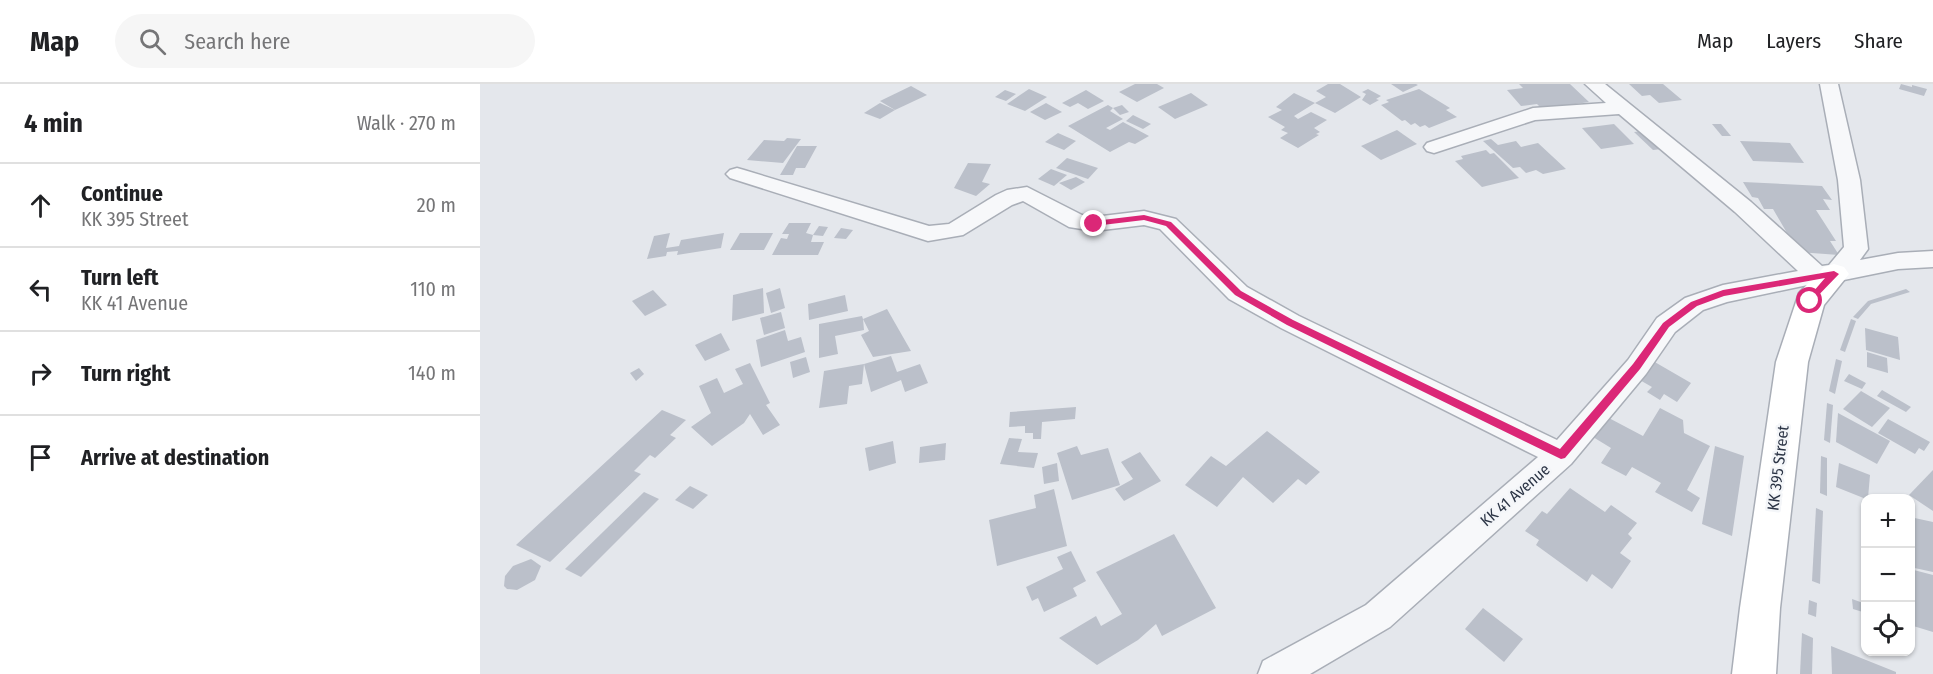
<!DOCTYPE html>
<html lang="en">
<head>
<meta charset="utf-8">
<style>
	:root { --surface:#fff; --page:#f6f6f6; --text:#202124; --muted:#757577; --line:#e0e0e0 }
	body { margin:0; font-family:"Fira Sans Condensed",sans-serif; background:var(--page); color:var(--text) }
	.controls { position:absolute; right:18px; bottom:18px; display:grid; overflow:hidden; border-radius:12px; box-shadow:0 2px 4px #0004 }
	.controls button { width:54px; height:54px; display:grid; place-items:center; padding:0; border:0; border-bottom:2px solid var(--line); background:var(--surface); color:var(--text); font:30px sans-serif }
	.stop { position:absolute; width:18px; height:18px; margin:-14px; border:4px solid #db2777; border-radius:50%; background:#fff }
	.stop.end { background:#db2777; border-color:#fff; box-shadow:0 2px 6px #0008 }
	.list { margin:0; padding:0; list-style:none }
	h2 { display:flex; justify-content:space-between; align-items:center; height:78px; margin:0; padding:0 24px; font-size:26px }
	h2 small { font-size:20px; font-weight:400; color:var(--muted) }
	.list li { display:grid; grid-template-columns:39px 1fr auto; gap:18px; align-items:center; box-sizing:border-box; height:84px; padding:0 24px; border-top:2px solid var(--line) }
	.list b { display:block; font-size:22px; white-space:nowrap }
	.list p { margin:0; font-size:20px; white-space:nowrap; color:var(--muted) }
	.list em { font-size:20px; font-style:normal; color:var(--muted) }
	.icon { flex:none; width:33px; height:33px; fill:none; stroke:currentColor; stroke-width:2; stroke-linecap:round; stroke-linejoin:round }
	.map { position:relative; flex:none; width:1453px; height:590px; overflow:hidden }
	header { display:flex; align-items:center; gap:36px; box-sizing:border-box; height:84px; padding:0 30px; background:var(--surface); border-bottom:2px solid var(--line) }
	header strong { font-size:28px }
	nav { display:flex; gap:33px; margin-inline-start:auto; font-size:21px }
	.search { width:420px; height:54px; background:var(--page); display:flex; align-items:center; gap:15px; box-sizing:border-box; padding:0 21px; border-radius:33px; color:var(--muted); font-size:22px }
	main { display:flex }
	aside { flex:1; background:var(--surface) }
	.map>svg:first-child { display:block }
	.building { fill:#bbc0ca }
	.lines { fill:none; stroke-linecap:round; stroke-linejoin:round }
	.street-casing { stroke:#a9aeb7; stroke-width:3 }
	.secondary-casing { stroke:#a9aeb7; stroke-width:3 }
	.street { fill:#f7f8fa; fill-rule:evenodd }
	.secondary { fill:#fff; fill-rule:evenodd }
	.route { fill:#db2777 }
	.labels { text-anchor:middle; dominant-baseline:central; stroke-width:5; stroke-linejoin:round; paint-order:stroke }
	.street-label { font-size:16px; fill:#2b3445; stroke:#f4f6f9 }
</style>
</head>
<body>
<header>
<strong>Map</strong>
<div class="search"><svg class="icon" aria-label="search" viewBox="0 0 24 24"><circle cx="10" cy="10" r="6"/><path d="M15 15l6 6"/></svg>Search here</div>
<nav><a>Map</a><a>Layers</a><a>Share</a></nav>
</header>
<main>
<aside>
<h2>4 min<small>Walk · 270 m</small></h2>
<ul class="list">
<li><svg class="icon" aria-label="ahead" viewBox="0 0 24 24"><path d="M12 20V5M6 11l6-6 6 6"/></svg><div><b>Continue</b><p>KK 395 Street</p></div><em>20 m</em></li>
<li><svg class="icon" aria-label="left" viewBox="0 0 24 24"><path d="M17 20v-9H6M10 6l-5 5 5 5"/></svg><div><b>Turn left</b><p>KK 41 Avenue</p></div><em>110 m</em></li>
<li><svg class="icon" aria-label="right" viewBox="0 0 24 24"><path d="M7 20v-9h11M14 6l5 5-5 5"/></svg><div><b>Turn right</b></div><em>140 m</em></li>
<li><svg class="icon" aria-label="arrive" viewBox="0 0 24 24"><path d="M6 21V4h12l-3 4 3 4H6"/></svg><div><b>Arrive at destination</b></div></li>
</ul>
</aside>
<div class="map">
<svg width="1453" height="590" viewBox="0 0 1453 590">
	<rect width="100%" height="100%" fill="#e4e7ec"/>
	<g class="building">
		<path d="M655,0H677L684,4L657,18L639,8Z"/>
		<path d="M848,0H860L881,13L855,29L835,19L846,13L836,7Z"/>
		<path d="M911,0H936L938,1L923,8Z"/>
		<path d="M1039,0H1090L1109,18L1062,25L1057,20L1041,22L1027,6L1043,4Z"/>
		<path d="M1149,0H1183L1202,16L1179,19L1170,11L1162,12Z"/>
		<path d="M1421,0L1432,3V1L1447,5L1444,12L1419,5Z"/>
		<path d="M431,2L447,11L415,26L400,17Z"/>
		<path d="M549,5L567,13L545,27L527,20Z"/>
		<path d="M888,5L901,12L896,15L899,16L890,21L882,16L886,10L882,8Z"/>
		<path d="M939,5L970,24L966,26L977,33L949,44L945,41L940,43L935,39L931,41L925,36L922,37L901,21L909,18L906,16Z"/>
		<path d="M525,6L536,10L526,17L515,13Z"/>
		<path d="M606,6L624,17L608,25L598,19L590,23L582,19Z"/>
		<path d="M711,9L728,21L695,35L678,23Z"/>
		<path d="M814,9L835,19L814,32L818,35L831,28L847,36L834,44L840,48L836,50L839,51L818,64L800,54L808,49L801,46L805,43L788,33L802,26L796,23Z"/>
		<path d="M400,19L415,26L400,35L384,29Z"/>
		<path d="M566,19L582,28L565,36L550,28Z"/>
		<path d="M628,21L633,24L642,21L649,28L640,31L633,24L630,27L643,35L626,44L630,46L643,38L669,52L655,60L649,58L630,68L588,42Z"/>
		<path d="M653,31L671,40L663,45L646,37Z"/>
		<path d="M1134,40L1154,60L1121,65L1102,44Z"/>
		<path d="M1232,40H1241L1251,52H1242Z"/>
		<path d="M917,46L937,60L901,76L881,62Z"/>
		<path d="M1163,47L1182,65L1173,66L1154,48Z"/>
		<path d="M578,49L596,57L584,66L565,58Z"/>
		<path d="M307,54L321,55L303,79L267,76L284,56L304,57Z"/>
		<path d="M1011,55L1018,61L1036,57L1041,63L1058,59L1086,85L1063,90L1056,86L1046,89L1040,83L1033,84L1003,57Z"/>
		<path d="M1260,57L1310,59L1324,79L1273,77Z"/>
		<path d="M317,62H337L325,84H316L313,91H300Z"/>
		<path d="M1006,66L1010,70L1014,69L1039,94L1002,103L975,77L983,75L981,72Z"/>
		<path d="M587,74L618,84L608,95L576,84Z"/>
		<path d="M488,79L511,80L502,98L510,100L496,112L474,104Z"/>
		<path d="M571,85L587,91L574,102L558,95Z"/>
		<path d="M596,93L605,98L591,106L579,99Z"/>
		<path d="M1263,98L1342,102L1352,116L1343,115L1350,126H1336L1356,157H1350L1359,171L1318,168L1293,125H1284L1278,114L1272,113Z"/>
		<path d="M309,139H331L326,149L333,151L331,158H344L338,171H292L301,154L307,155L309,150H302Z"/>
		<path d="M339,142L348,143L343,152L333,151Z"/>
		<path d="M361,144L373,146L366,155L354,154Z"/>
		<path d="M190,149L186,164L199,162L201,156L244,149L241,164L197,171L198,167L187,168L186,172L167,175L174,152Z"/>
		<path d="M260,149H293L284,166H250Z"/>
		<path d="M283,204L284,229L252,237L253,211Z"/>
		<path d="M300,204L305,224L291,229L286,209Z"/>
		<path d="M1426,205L1430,208L1391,220L1378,235L1373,233L1388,217Z"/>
		<path d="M173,206L187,221L165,232L152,217Z"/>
		<path d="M365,211L368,227L329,236L328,220Z"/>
		<path d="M407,225L431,267L393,273L381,251L389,247L383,235L384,246L355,252L358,270L339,274V240L382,232L383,235Z"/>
		<path d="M301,228L305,244L284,251L280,234Z"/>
		<path d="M1371,235L1376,237L1365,268L1360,266Z"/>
		<path d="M1385,244L1418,253L1420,276L1386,266Z"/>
		<path d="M305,246L308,257L321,253L325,268L281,283L276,256Z"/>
		<path d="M241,249L250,266L225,277L215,261Z"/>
		<path d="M1387,268L1407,274L1408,289L1387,283Z"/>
		<path d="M411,272L417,288L440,280L448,299L425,308L421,296L391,308L384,280L382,300L369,302L367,320L339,324L344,287L384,280Z"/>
		<path d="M326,273L330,288L313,294L310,278Z"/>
		<path d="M1356,275L1362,277L1355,310L1349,307Z"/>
		<path d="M1173,277L1211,299L1197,318L1184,310L1180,316L1167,308L1172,303L1158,295Z"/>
		<path d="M270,279L290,319L286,321L300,341L283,351L270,330L264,339L232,362L211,343L231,329L219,302L237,294L244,309L263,300L255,285Z"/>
		<path d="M159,284L164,290L156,297L150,289Z"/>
		<path d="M1369,290L1386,299L1382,305L1364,297Z"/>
		<path d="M1402,306L1431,323L1426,328L1397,312Z"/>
		<path d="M1381,307L1410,324L1392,343L1363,325Z"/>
		<path d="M1347,319L1353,321L1350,359L1344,356Z"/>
		<path d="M596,323L595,335L562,338L561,355H553V349H545V342L529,343L530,328Z"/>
		<path d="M1180,324L1203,336L1204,349L1230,362L1207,406L1220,414L1212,428L1175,408L1181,399L1152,383L1146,392L1121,379L1131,364L1113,353L1127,333L1163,352Z"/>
		<path d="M182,326L206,336L190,351L196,354L175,374L170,371L154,387L161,390L70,478L36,461Z"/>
		<path d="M1358,329L1410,357L1397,380L1356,358Z"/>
		<path d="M1408,335L1450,358L1444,367L1439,364L1435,370L1398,349Z"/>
		<path d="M787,347L840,388L826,401L818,395L793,419L763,393L737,423L705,401L731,372L746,382Z"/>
		<path d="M529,354L542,355L538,368L558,369L554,384L520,380Z"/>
		<path d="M413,357L416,379L389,387L385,364Z"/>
		<path d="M466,359L465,376L439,379L440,363Z"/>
		<path d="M597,362L601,371L628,364L640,401L592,416L577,369Z"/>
		<path d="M1235,362L1264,372L1252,452L1222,440Z"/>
		<path d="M660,368L681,397L644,417L635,405L653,395L641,378Z"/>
		<path d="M1341,372L1347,374V412L1340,409Z"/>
		<path d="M577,379L579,397L564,400L562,383Z"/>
		<path d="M1359,379L1390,391L1388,414L1386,415L1356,403Z"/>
		<path d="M1453,386V427L1429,411Z"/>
		<path d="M210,402L228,411L213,425L195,416Z"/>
		<path d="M1090,404L1125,428L1131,421L1157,439L1148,450L1152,454L1140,469L1151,477L1132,505L1112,490L1107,498L1056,461L1059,456L1045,447L1062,427L1067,430Z"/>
		<path d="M574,405L587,462L517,482L509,436L556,424L554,411Z"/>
		<path d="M164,408L179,415L101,493L85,485Z"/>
		<path d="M1336,424L1343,427L1340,500L1332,497Z"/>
		<path d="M1430,433L1453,438V488L1430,483Z"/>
		<path d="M694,450L736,524L682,552L676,540L658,556L617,581L579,554L616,532L621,542L642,530L616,488Z"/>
		<path d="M591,467L606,497L593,504L597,512L564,528L558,514L552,517L546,503L583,485L577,473Z"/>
		<path d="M51,475L61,482L55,496L37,506L27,505L24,502L25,492L33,482Z"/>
		<path d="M1430,485L1453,491V548L1430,541Z"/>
		<path d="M1372,515L1386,520V529L1373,525Z"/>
		<path d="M1329,516L1337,519L1336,533L1328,530Z"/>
		<path d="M1003,524L1043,555L1024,578L985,545Z"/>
		<path d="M1322,549L1333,554L1332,590H1320Z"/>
		<path d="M1351,562L1416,588V590H1352Z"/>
	</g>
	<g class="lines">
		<g class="street-casing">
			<path id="street" d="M1105,0H1125L1271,118L1342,182L1349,181L1364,163L1358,96L1340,0H1358L1380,96L1388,165L1380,176L1418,169L1453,167V183L1418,185L1354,198L1337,199L1247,218L1223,226L1195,248L1166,290L1091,380L910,543L830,590H778L783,577L886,521L1058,373L801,244L749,215L680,145L664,141L614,147L589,143L543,117L532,121L483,151L448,157L250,94L246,90L250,86L257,84L264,86L449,142L469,140L516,111L527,106L547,103L602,131L614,133L664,127L696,135L767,203L819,232L1077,356L1148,276L1177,234L1205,214L1243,201L1318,187L1255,128L1139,30L1055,36L954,69L947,67L944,63L947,59L1053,24L1126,19Z"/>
		</g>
		<g class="secondary-casing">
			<path id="secondary" d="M1354,180L1364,183L1369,190L1344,221L1328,278L1300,524L1296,590H1252L1260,524L1296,278L1319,209L1344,183Z"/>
		</g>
		<use href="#street" class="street"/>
		<use href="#secondary" class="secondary"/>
	</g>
	<path class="route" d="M664,131L691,138L761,207L813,236L1080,365L1153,280L1183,239L1211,218L1243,206L1354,187L1359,190L1330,220L1327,219V215L1345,194L1244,212L1217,222L1189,243L1160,285L1085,374L1081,375L807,241L755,211L686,142L664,136L614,142L610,140L614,137Z"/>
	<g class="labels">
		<g class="street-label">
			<text transform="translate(1298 384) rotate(-83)">KK 395 Street</text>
			<text transform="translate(1035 411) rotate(-41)">KK 41 Avenue</text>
		</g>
	</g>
</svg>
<div class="controls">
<button>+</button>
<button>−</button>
<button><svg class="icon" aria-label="locate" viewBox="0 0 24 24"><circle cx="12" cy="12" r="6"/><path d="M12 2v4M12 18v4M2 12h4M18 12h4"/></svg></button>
</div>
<div class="stop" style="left:1330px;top:217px"></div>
<div class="stop end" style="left:614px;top:140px"></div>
</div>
</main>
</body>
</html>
